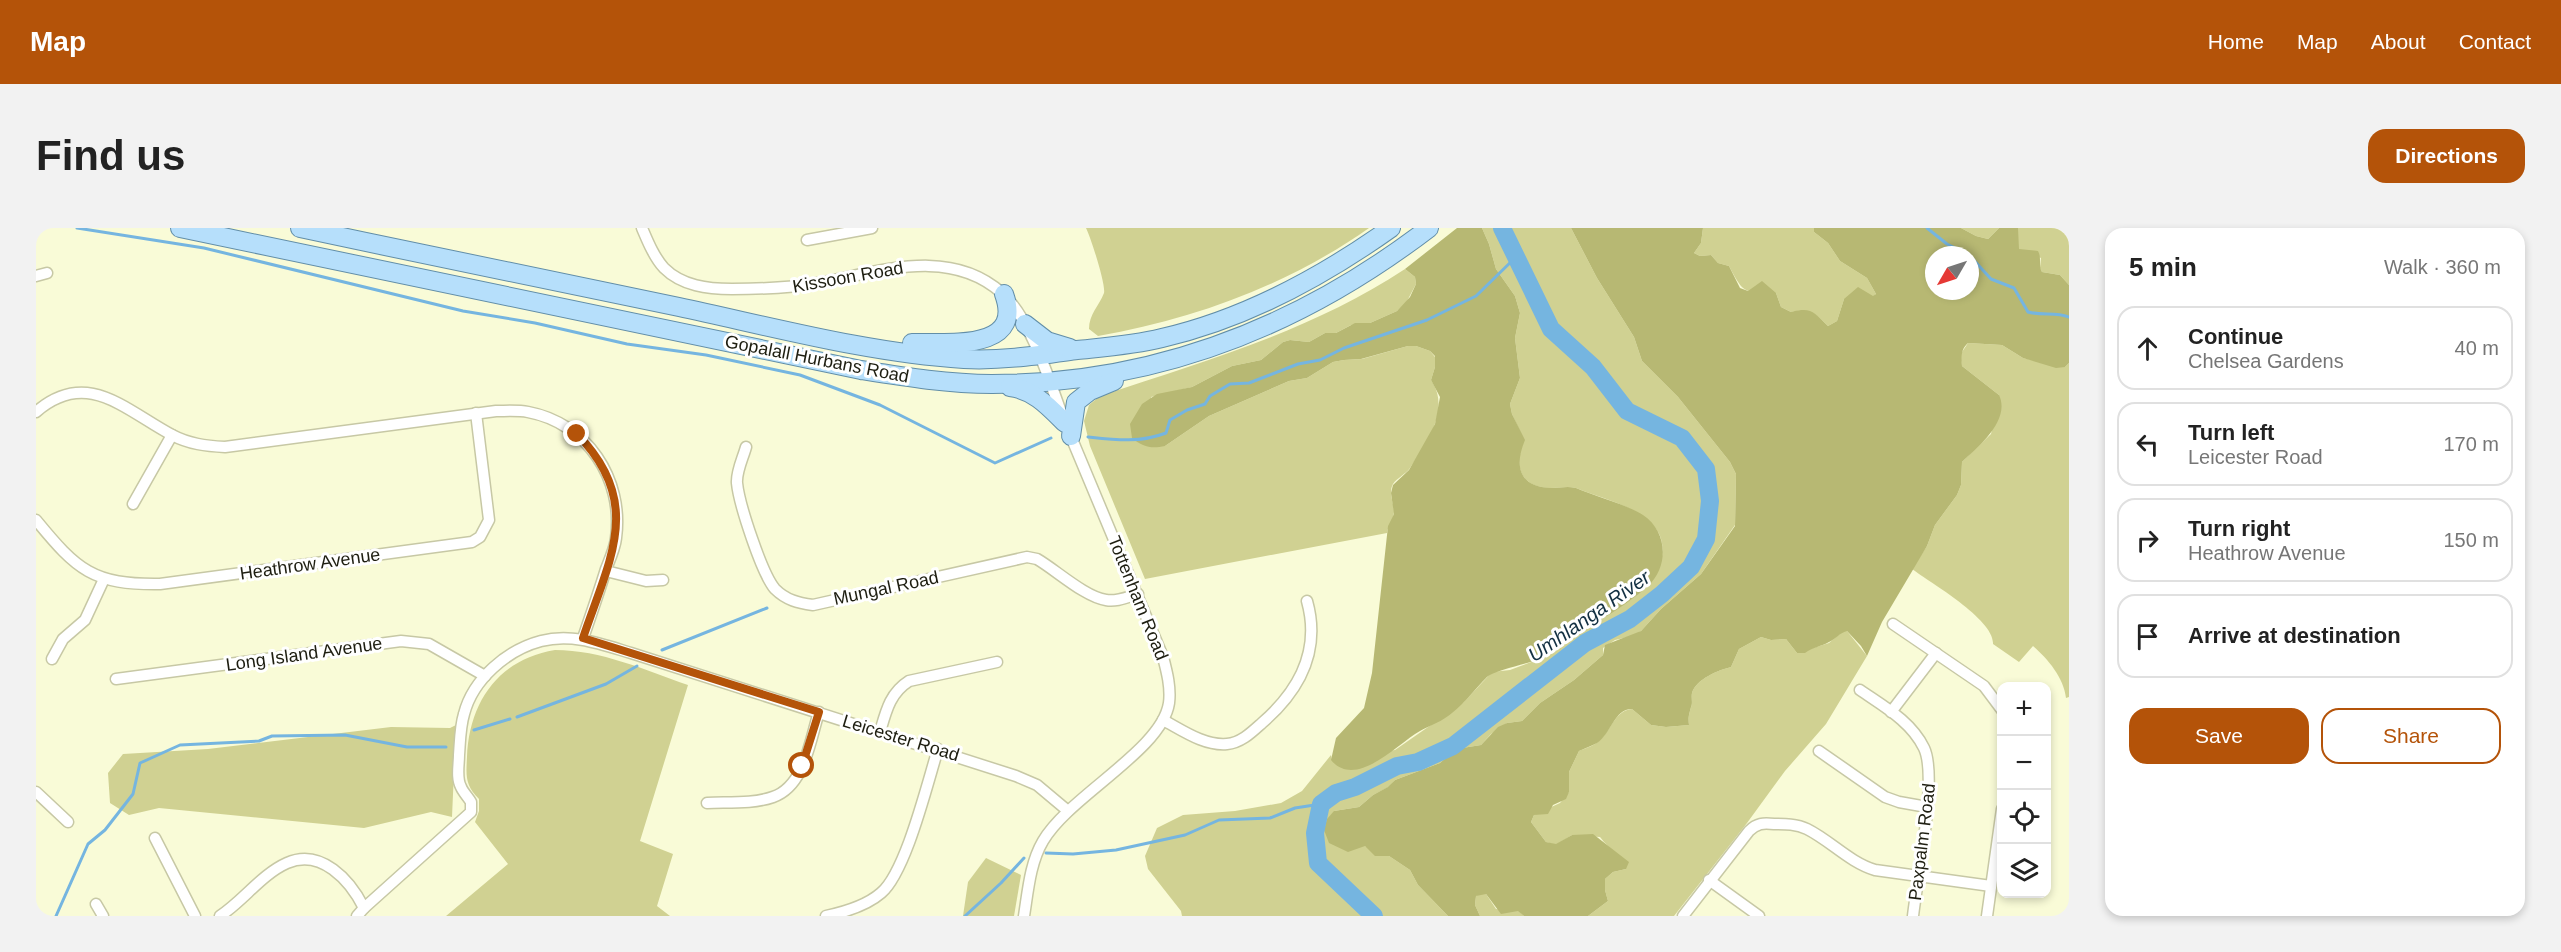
<!DOCTYPE html>
<html lang="en">
<head>
<meta charset="utf-8">
<style>
	:root { --surface:#fff; --page:#f2f2f2; --text:#222; --muted:#767676; --line:#e0e0e0; --accent:#b45309 }
	body { margin:0; font-family:Arial,sans-serif; background:var(--page); color:var(--text) }
	.controls { position:absolute; right:18px; bottom:18px; display:grid; overflow:hidden; border-radius:12px; box-shadow:0 3px 9px #0003 }
	.controls button { width:54px; height:54px; display:grid; place-items:center; padding:0; border:0; border-bottom:2px solid var(--line); background:var(--surface); color:var(--text); font:30px sans-serif }
	.compass { position:absolute; left:1889px; top:18px; width:54px; height:54px; border-radius:50%; background:var(--surface); box-shadow:0 3px 9px #0003; rotate:231deg }
	.stop { position:absolute; width:18px; height:18px; margin:-14px; border:4px solid #b45309; border-radius:50%; background:#fff }
	.stop.end { background:#b45309; border-color:#fff; box-shadow:0 2px 6px #0008 }
	.list { margin:0; padding:0; list-style:none }
	h2 { display:flex; justify-content:space-between; align-items:center; height:78px; margin:0; padding:0 24px; font-size:26px }
	h2 small { font-size:20px; font-weight:400; color:var(--muted) }
	.list li { display:grid; grid-template-columns:39px 1fr auto; gap:18px; align-items:center; box-sizing:border-box; height:84px; margin:0 12px 12px; padding:0 12px; border:2px solid var(--line); border-radius:18px }
	.list b { display:block; font-size:22px; white-space:nowrap }
	.list p { margin:0; font-size:20px; white-space:nowrap; color:var(--muted) }
	.list em { font-size:20px; font-style:normal; color:var(--muted) }
	.actions { display:flex; gap:12px; padding:18px 24px }
	.actions a { flex:1; padding:14px 0; border:2px solid var(--accent); border-radius:18px; text-align:center; font-size:21px; color:var(--accent) }
	.actions .main { background:var(--accent); color:#fff }
	.icon { flex:none; width:33px; height:33px; fill:none; stroke:currentColor; stroke-width:2; stroke-linecap:round; stroke-linejoin:round }
	.map { position:relative; flex:none; width:2033px; height:688px; overflow:hidden; border-radius:18px }
	header { display:flex; align-items:center; gap:36px; box-sizing:border-box; height:84px; padding:0 30px; background:var(--accent); color:#fff }
	header strong { font-size:28px }
	nav { display:flex; gap:33px; margin-inline-start:auto; font-size:21px }
	.intro { display:flex; align-items:center; justify-content:space-between; box-sizing:border-box; height:144px; padding:0 36px }
	h1 { margin:0; font-size:42px }
	.button { padding:15px 27px; border-radius:18px; background:var(--accent); color:#fff; font-size:21px; font-weight:700 }
	main { display:flex; gap:36px; padding:0 36px }
	aside { flex:1; background:var(--surface); border-radius:18px; box-shadow:0 3px 9px #0003 }
	.map>svg:first-child { display:block }
	.green { fill:#d0d192 }
	.forest { fill:#b7b873; fill-rule:evenodd }
	.lines { fill:none; stroke-linecap:round; stroke-linejoin:round }
	.stream { stroke:#75b5e0; stroke-width:3 }
	.river { stroke:#75b5e0; stroke-width:18 }
	.street-casing { stroke:#c7c8a5; stroke-width:13 }
	.primary-casing { stroke:#628ea8; stroke-width:20 }
	.street { stroke:#fff; stroke-width:10 }
	.primary { stroke:#b6dffb; stroke-width:18 }
	.route { stroke:#b45309; stroke-width:8 }
	.labels { text-anchor:middle; dominant-baseline:central; stroke-width:6; stroke-linejoin:round; paint-order:stroke }
	.street-label { font-size:18px; fill:#1e1e11; stroke:#fff }
	.water-label { font-size:20px; font-style:italic; fill:#133042; stroke:#fff }
</style>
</head>
<body>
<header>
<strong>Map</strong>
<nav><a>Home</a><a>Map</a><a>About</a><a>Contact</a></nav>
</header>
<div class="intro"><h1>Find us</h1><a class="button">Directions</a></div>
<main>
<div class="map">
<svg width="2033" height="688" viewBox="0 0 2033 688">
	<rect width="100%" height="100%" fill="#f9fbd7"/>
	<g class="green">
		<path d="M1050,0H1333C1252,57 1159,91 1062,108L1053,101C1053,86 1063,78 1068,65C1070,57 1055,10 1050,0Z"/>
		<path d="M1446,0H1535L1561,50L1598,109L1606,133L1642,169L1694,234L1700,246L1699,297L1665,346L1625,381L1605,403L1597,408L1579,412L1567,420V427L1538,452L1504,475L1486,493L1471,495L1455,506L1445,517L1420,521L1404,535L1359,552L1353,559L1337,567L1323,579L1298,583L1329,618L1353,628L1374,642L1382,657L1412,688H1146L1145,683L1112,641L1109,628L1121,600L1147,587L1199,583L1245,575L1266,563L1295,527L1296,532L1359,522L1428,474L1456,444L1474,442L1503,431L1622,342C1645,287 1577,275 1540,260C1531,258 1524,260 1515,260C1483,259 1478,238 1488,212L1476,186L1474,176L1484,150L1479,110L1484,85L1479,68L1460,41L1453,16Z"/>
		<path d="M1667,0H1778V4L1792,15L1804,33L1831,50L1840,66L1837,69L1808,71L1801,93L1792,98C1779,85 1774,80 1755,84L1745,79L1740,65C1707,63 1709,68 1693,38L1682,35L1675,27L1664,28L1658,25L1665,15Z"/>
		<path d="M1925,0H1963L1952,11L1940,8Z"/>
		<path d="M1982,0H2033V57L2024,47L2006,44L2004,40L2005,30L1982,21Z"/>
		<path d="M1369,41L1379,49L1380,56L1370,75L1361,83L1334,95L1315,97L1300,105H1289L1273,114L1254,112L1247,114L1225,132L1196,138L1156,159L1115,169L1129,218L1173,188L1253,153L1271,150L1297,134L1308,132L1326,131L1372,118H1380L1394,123L1399,129V139L1395,152C1415,181 1391,215 1374,240C1370,246 1361,250 1357,256C1352,265 1358,275 1358,284C1358,291 1352,297 1351,305L1109,351L1054,218L1048,193L1053,177L1064,168C1171,132 1273,104 1369,41Z"/>
		<path d="M1932,115L1966,117L1987,130L2029,139L2033,135V469L2030,470C2028,450 2012,431 1997,418L1983,434L1957,416C1959,392 1895,355 1876,341L1891,318L1899,297L1921,267L1925,257L1926,234L1955,206L1963,167L1926,138L1924,127Z"/>
		<path d="M1807,403H1811L1831,428L1790,496L1749,543L1711,595L1638,688H1552L1572,673L1569,662V651L1577,644L1590,641C1581,624 1574,622 1564,609L1536,607L1520,617L1510,614L1495,594L1498,587L1524,575L1533,564V544L1543,523C1550,520 1560,517 1565,511C1575,501 1580,482 1596,481L1615,497L1630,499L1653,497C1652,489 1653,487 1655,479C1657,475 1655,470 1656,465C1660,451 1683,442 1695,439L1703,421L1725,409L1735,412L1750,411L1761,425L1793,415Z"/>
		<path d="M519,422C565,422 609,442 652,457L604,613L637,626L621,678L634,688H410L472,636L439,594L443,583V571C429,557 430,548 431,529C433,474 463,431 519,422Z"/>
		<path d="M420,497L416,589L395,584L328,600L123,580L93,587L74,575L72,545L87,526L172,521L355,499L414,500Z"/>
		<path d="M950,630L985,647L978,688H927L932,654Z"/>
		<path d="M1443,666H1450L1460,681L1483,683L1488,688H1444L1439,677L1440,668Z"/>
	</g>
	<g class="forest">
		<path d="M1421,0H1446L1453,16L1460,41L1479,68L1484,85L1479,110L1484,150L1474,176L1476,186L1489,212C1478,238 1483,259 1515,260C1524,260 1531,258 1540,260C1558,268 1592,277 1607,287C1632,304 1633,338 1612,358C1591,377 1557,397 1532,411C1522,417 1513,426 1502,431C1489,437 1459,442 1451,449C1439,461 1429,475 1416,485C1407,493 1395,497 1384,503C1361,516 1320,562 1295,532L1300,510L1328,480L1336,445L1352,298L1358,286L1355,265L1357,257L1373,242L1399,196L1404,169L1395,152L1399,139V128L1394,123L1380,118H1372L1325,131L1308,132L1297,134L1271,150L1253,153L1173,188L1129,218C1115,221 1107,219 1096,210L1094,196L1106,176L1121,166L1156,159L1196,138L1225,132L1247,114L1254,112L1273,114L1289,105H1300L1319,95H1334L1361,83L1374,69L1380,56L1379,49L1369,41Z"/>
		<path d="M1535,0H1667L1665,15L1658,25L1664,28L1675,27L1682,35L1693,38L1704,60L1712,63L1726,53L1740,65L1745,79L1755,84C1776,79 1777,84 1792,98L1801,93L1808,71L1822,59L1837,68L1840,66L1831,50L1804,33L1792,15L1778,4V0H1925L1940,8L1952,11L1963,0H1982L1983,21L2002,23C2006,30 2002,37 2006,44L2024,47L2033,57V135L2029,139L2020,140L1987,130L1966,117L1932,115C1925,121 1925,129 1926,138L1963,167C1975,192 1942,219 1926,234L1925,257L1921,267L1899,297L1891,318L1846,394L1831,428L1825,418L1811,403C1803,405 1800,411 1793,414C1784,419 1777,419 1769,425H1761L1750,411L1735,412L1725,409L1703,421L1695,439C1683,442 1660,451 1656,465C1655,470 1657,475 1655,479C1653,487 1652,489 1653,497L1630,499L1615,497L1596,481C1578,481 1575,506 1561,515C1556,518 1549,520 1543,523L1533,544V564L1530,571L1517,577L1512,586L1498,587L1495,594L1510,614L1520,616L1536,607L1557,606L1593,634L1590,641L1577,644L1569,651V662L1572,673L1552,688H1488L1482,683L1465,686L1450,666L1440,668L1439,677L1444,688H1412L1382,657L1374,642L1353,628H1339L1329,618L1312,624L1293,615L1288,602L1291,591L1298,583L1323,579L1337,567L1352,559L1359,552L1404,535L1420,521L1445,517L1462,499L1471,495L1486,493L1504,475L1538,452L1567,427L1569,417L1605,403L1625,381L1665,346L1699,298L1700,246L1694,234L1642,169L1606,133L1598,109L1561,50ZM1898,27H1934V63H1898Z"/>
	</g>
	<g class="lines">
		<g class="stream">
			<path d="M41,0L168,20L427,83L499,95L591,116L670,127L764,147L844,177L959,235L1015,210"/>
			<path d="M1891,0L1911,16L1933,27"/>
			<path d="M1934,28L1955,51L1978,60L1992,84C2007,88 2019,84 2033,89"/>
			<path d="M1052,209C1080,212 1104,215 1130,205L1134,192L1151,182L1169,176L1174,168L1194,156L1213,155L1262,136L1284,132L1308,120L1391,92L1440,68L1481,28"/>
			<path d="M626,422L731,380"/>
			<path d="M481,489L570,456L601,438"/>
			<path d="M438,502L474,491"/>
			<path d="M1010,625L1037,626L1080,622L1149,607L1183,592L1234,590L1259,580L1285,576"/>
			<path d="M20,688L52,616L69,602L97,566L104,535L144,517L223,513L236,508L309,507L371,519H410"/>
			<path d="M929,688L965,655L988,630"/>
		</g>
		<path class="river" d="M1338,688L1282,635L1279,605L1285,576L1300,565L1319,559L1361,538L1382,534L1417,518L1549,415L1594,391L1626,366L1655,339L1670,311L1674,273L1670,241L1646,210L1591,183L1557,139L1515,101L1466,0"/>
		<g class="street-casing">
			<g id="street">
				<path d="M606,0C612,14 618,29 628,40C646,58 672,61 696,61C725,61 754,60 782,55C844,44 913,18 966,65C994,90 1013,151 1026,187"/>
				<path d="M771,12L836,0"/>
				<path d="M0,48L11,45"/>
				<path d="M0,184C51,140 89,182 136,207C153,216 170,218 189,219L460,183C470,183 482,182 492,184C551,195 588,251 580,310C579,320 574,331 570,341C563,364 555,387 547,410"/>
				<path d="M710,219C707,230 700,244 701,255C703,276 726,346 739,361C750,372 762,375 777,377L991,329L1001,331C1020,342 1049,369 1070,372C1081,374 1091,369 1102,366"/>
				<path d="M97,276L136,207"/>
				<path d="M0,292C41,342 57,357 124,356L436,314L444,309L453,292L440,185"/>
				<path d="M570,343L610,353L627,352"/>
				<path d="M1857,396L1948,458L1966,482"/>
				<path d="M16,431L27,411L49,392L68,351"/>
				<path d="M80,451L365,413L393,416L449,448"/>
				<path d="M1824,462C1847,478 1875,493 1888,520C1902,549 1881,651 1877,688"/>
				<path d="M1855,484L1900,425"/>
				<path d="M1127,492C1146,502 1168,518 1191,516C1205,515 1216,504 1226,495C1263,463 1285,423 1271,373"/>
				<path d="M844,504C850,483 854,465 873,453L961,434"/>
				<path d="M1783,523L1849,569L1863,574L1891,579"/>
				<path d="M0,564L32,594"/>
				<path d="M671,575C692,574 717,576 737,569C769,558 774,512 783,484"/>
				<path d="M119,610L159,688"/>
				<path d="M1673,652L1723,688"/>
				<path d="M60,676L67,688"/>
				<path d="M328,680L435,584V574C432,569 427,564 425,559C420,550 423,537 423,527C424,514 424,499 428,486C437,451 471,422 505,413C536,405 565,416 595,425L980,548L1001,557L1032,583"/>
				<path d="M184,688C207,673 226,646 251,635C285,620 314,652 328,680L321,688"/>
				<path d="M790,688C809,684 830,678 845,665C870,644 891,556 902,521"/>
				<path d="M988,688C992,663 994,635 1007,613C1033,568 1126,522 1133,475C1135,460 1131,444 1127,429L1033,204"/>
				<path d="M1647,688L1713,603C1721,595 1727,595 1738,596C1749,596 1761,596 1771,601C1795,613 1813,634 1839,642L1955,658"/>
				<path d="M1951,688L1966,581"/>
			</g>
		</g>
		<g class="primary-casing">
			<g id="primary">
				<path d="M144,0L825,142C869,149 912,156 956,156C1119,156 1265,98 1393,0"/>
				<path d="M264,0C390,27 516,53 643,79C737,99 832,125 928,131C966,133 1004,127 1041,122C1070,119 1098,117 1126,110C1209,91 1286,49 1355,0"/>
				<path d="M989,96L1011,113L1034,120"/>
				<path d="M876,115C911,114 989,124 968,66"/>
				<path d="M974,159C998,162 1013,179 1029,195"/>
				<path d="M1035,208L1040,174L1054,163L1078,153"/>
			</g>
		</g>
		<use href="#street" class="street"/>
		<use href="#primary" class="primary"/>
	</g>
	<g class="lines">
		<path class="route" d="M541,206C609,275 573,332 547,410L783,484L766,538"/>
	</g>
	<g class="labels">
		<g class="street-label">
			<text transform="translate(812 49) rotate(-10)">Kissoon Road</text>
			<text transform="translate(781 131) rotate(11)">Gopalall Hurbans Road</text>
			<text transform="translate(274 336) rotate(-8)">Heathrow Avenue</text>
			<text transform="translate(850 360) rotate(-12)">Mungal Road</text>
			<text transform="translate(1102 370) rotate(68)">Tottenham Road</text>
			<text transform="translate(268 426) rotate(-8)">Long Island Avenue</text>
			<text transform="translate(865 510) rotate(17)">Leicester Road</text>
			<text transform="translate(1886 614) rotate(-83)">Paxpalm Road</text>
		</g>
		<g class="water-label">
			<text transform="translate(1553 388) rotate(-35)">Umhlanga River</text>
		</g>
	</g>
</svg>
<div class="controls">
<button>+</button>
<button>−</button>
<button><svg class="icon" aria-label="locate" viewBox="0 0 24 24"><circle cx="12" cy="12" r="6"/><path d="M12 2v4M12 18v4M2 12h4M18 12h4"/></svg></button>
<button><svg class="icon" aria-label="layers" viewBox="0 0 24 24"><path d="M12 4l9 5-9 5-9-5zM3 14l9 5 9-5"/></svg></button>
</div>
<svg class="compass" viewBox="-18 -18 36 36"><path d="M0-13l5 13h-10z" fill="#e53935"/><path d="M0 13l5-13h-10z" fill="#767676"/></svg>
<div class="stop" style="left:766px;top:538px"></div>
<div class="stop end" style="left:541px;top:206px"></div>
</div>
<aside>
<h2>5 min<small>Walk · 360 m</small></h2>
<ul class="list">
<li><svg class="icon" aria-label="ahead" viewBox="0 0 24 24"><path d="M12 20V5M6 11l6-6 6 6"/></svg><div><b>Continue</b><p>Chelsea Gardens</p></div><em>40 m</em></li>
<li><svg class="icon" aria-label="left" viewBox="0 0 24 24"><path d="M17 20v-9H6M10 6l-5 5 5 5"/></svg><div><b>Turn left</b><p>Leicester Road</p></div><em>170 m</em></li>
<li><svg class="icon" aria-label="right" viewBox="0 0 24 24"><path d="M7 20v-9h11M14 6l5 5-5 5"/></svg><div><b>Turn right</b><p>Heathrow Avenue</p></div><em>150 m</em></li>
<li><svg class="icon" aria-label="arrive" viewBox="0 0 24 24"><path d="M6 21V4h12l-3 4 3 4H6"/></svg><div><b>Arrive at destination</b></div></li>
</ul>
<div class="actions"><a class="main">Save</a><a>Share</a></div>
</aside>
</main>
</body>
</html>
